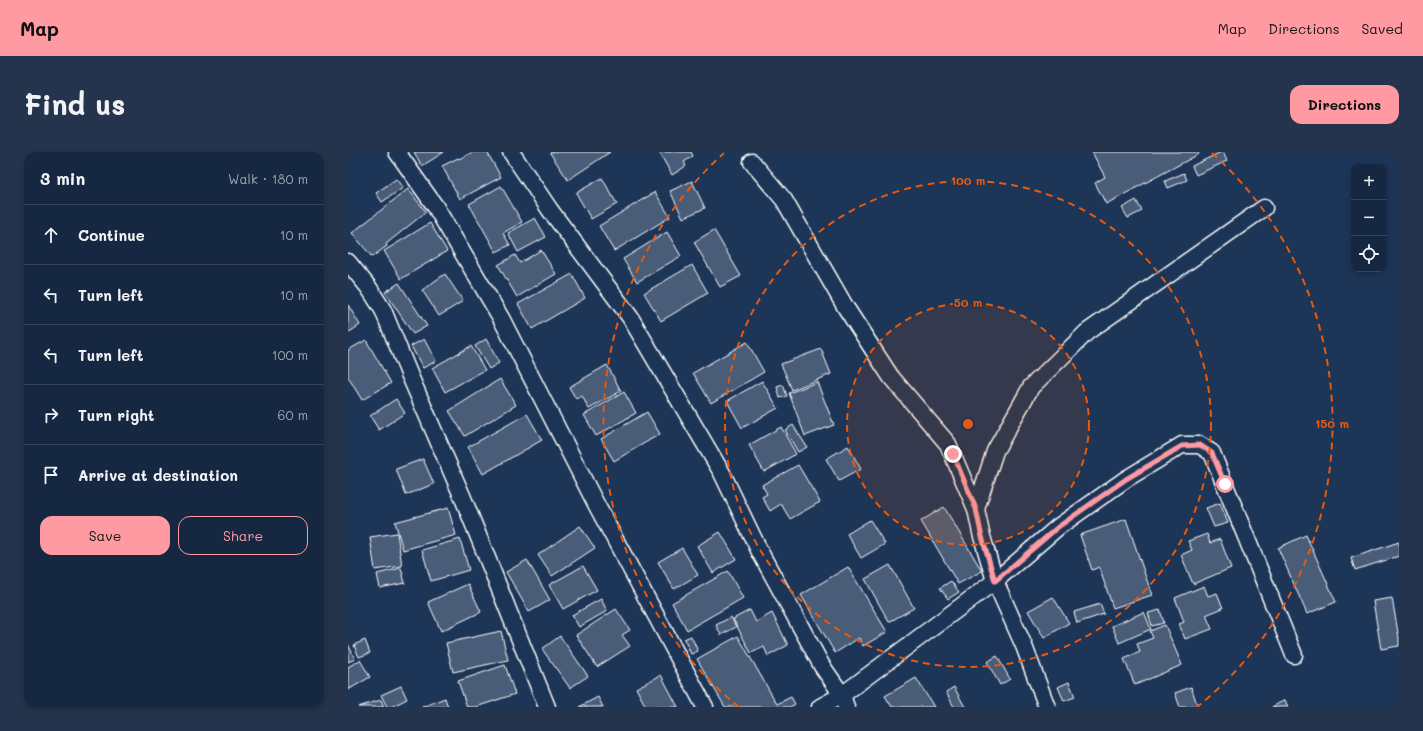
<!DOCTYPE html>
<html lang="en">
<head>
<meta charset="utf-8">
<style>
	:root { --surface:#162841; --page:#23344c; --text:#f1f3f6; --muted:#9ea6b1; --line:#35445a; --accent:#ff9aa2 }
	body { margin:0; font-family:Mali,sans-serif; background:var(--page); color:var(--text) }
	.controls { position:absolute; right:12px; top:12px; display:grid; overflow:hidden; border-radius:8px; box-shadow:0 2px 6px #0003 }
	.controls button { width:36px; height:36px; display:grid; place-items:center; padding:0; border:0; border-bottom:1px solid var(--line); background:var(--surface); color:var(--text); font:20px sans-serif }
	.stop { position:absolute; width:12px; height:12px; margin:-9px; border:3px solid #ff9aa2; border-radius:50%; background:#fff }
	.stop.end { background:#ff9aa2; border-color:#fff; box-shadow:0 1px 4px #0008 }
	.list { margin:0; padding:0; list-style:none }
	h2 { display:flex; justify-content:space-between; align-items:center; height:52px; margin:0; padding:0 16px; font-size:17px }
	h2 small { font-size:13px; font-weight:400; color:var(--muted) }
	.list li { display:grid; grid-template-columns:26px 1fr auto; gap:12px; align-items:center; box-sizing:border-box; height:60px; padding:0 16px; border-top:1px solid var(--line) }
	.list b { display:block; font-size:15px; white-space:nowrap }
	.list em { font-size:13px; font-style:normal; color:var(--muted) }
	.actions { display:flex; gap:8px; padding:12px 16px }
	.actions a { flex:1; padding:9px 0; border:1px solid var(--accent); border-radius:12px; text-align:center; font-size:14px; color:var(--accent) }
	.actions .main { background:var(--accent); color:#111 }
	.icon { flex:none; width:22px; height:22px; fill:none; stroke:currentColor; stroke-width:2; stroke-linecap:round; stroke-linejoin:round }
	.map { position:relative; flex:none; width:1051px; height:555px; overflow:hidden; border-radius:12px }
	header { display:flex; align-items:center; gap:24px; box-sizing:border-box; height:56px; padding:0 20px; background:var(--accent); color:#111 }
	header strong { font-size:19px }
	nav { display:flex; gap:22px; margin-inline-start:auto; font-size:14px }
	.intro { display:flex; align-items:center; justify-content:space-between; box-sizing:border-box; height:96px; padding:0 24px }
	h1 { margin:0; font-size:28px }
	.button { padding:10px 18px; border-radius:12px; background:var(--accent); color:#111; font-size:14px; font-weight:700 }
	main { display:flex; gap:24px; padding:0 24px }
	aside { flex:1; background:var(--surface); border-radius:12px; box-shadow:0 2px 6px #0003 }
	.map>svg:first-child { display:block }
	.building { fill:#4a5d79; stroke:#fff }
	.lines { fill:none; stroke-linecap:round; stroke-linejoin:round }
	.minor-casing { stroke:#fff; stroke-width:19 }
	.minor { stroke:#1d3557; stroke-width:16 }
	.route { stroke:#ff9aa2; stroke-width:5 }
	.ring { fill:none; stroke:#e8590c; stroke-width:2; stroke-dasharray:7 5 }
	.centre { fill:#e8590c; stroke:#1d3557; stroke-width:2 }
	.ring-label { font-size:12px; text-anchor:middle; font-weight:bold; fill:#e8590c; stroke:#1d3557; stroke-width:3; stroke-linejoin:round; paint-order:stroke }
</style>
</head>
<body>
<header>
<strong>Map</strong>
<nav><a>Map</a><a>Directions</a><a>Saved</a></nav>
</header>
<div class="intro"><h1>Find us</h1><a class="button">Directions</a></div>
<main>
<aside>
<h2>3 min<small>Walk · 180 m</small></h2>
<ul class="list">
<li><svg class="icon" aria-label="ahead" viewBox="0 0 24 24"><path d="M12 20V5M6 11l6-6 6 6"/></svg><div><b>Continue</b></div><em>10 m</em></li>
<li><svg class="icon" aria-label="left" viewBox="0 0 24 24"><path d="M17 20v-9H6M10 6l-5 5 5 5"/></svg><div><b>Turn left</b></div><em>10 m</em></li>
<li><svg class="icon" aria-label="left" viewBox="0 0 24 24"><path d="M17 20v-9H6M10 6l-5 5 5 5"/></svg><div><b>Turn left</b></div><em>100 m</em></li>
<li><svg class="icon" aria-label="right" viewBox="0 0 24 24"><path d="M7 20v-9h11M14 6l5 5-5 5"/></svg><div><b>Turn right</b></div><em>60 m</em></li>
<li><svg class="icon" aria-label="arrive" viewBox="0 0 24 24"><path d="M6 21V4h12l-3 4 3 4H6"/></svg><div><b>Arrive at destination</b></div></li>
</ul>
<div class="actions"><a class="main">Save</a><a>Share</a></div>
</aside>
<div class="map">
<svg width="1051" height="555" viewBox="0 0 1051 555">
	<rect width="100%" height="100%" fill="#1d3557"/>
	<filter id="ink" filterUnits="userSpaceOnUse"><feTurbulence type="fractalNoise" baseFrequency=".025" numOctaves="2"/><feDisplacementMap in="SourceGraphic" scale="8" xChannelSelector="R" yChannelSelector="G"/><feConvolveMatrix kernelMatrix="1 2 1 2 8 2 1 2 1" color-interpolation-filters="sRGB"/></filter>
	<g filter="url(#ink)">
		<g class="building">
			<path d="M66,0H96L74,14Z"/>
			<path d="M125,0H139L153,25L112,47L94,14L110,6L111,7Z"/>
			<path d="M203,0H262L220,28L202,1Z"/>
			<path d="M311,0H343L345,4L336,10L338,14L324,23Z"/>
			<path d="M744,0H850L851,2L758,52L747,31L757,25Z"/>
			<path d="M873,0H875L879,9L848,23L844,14Z"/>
			<path d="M836,21L839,28L820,36L817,29Z"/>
			<path d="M254,26L269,52L243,67L228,41Z"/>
			<path d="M48,27L55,36L34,50L28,41Z"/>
			<path d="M344,29L357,56L335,66L322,39Z"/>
			<path d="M153,34L174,70L155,81L162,93L148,100L121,52Z"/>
			<path d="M60,37L78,60L38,92L39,94L24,105L4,81Z"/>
			<path d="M307,40L322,65L266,99L251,74Z"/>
			<path d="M788,48L794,59L780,66L774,56Z"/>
			<path d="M187,66L198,85L170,100L160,81Z"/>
			<path d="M82,71L99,99L53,127L36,99Z"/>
			<path d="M366,78L393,124L372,135L346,90Z"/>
			<path d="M319,80L333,104L289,130L275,107Z"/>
			<path d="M193,98L208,122L169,145L150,113L167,103L172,111Z"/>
			<path d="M344,113L360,141L313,169L296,141Z"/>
			<path d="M97,122L115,149L91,164L74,138Z"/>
			<path d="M224,122L237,146L184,177L170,152Z"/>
			<path d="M51,131L79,174L65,182L37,140Z"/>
			<path d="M0,153L12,173L0,181Z"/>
			<path d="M76,187L88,209L75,216L63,194Z"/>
			<path d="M138,187L151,211L141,217L127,194Z"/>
			<path d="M18,188L43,231L14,248L0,225V198Z"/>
			<path d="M399,190L416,220L363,251L345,221Z"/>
			<path d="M123,194L137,218L97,240L84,216Z"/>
			<path d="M473,197L483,222L444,238L433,212Z"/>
			<path d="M259,213L273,239L241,257L234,244L228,247L221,235Z"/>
			<path d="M152,227L168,253L117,284L101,259Z"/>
			<path d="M414,229L430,256L394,276L379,249Z"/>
			<path d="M469,230L486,273L457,284L441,241Z"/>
			<path d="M435,233L439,244L432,246L429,235Z"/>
			<path d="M276,240L288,261L248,284L236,263Z"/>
			<path d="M48,247L57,261L31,278L22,264Z"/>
			<path d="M299,260L312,282L266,309L253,287Z"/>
			<path d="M179,262L194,288L135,322L120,295Z"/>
			<path d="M445,273L459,295L450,300L437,278Z"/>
			<path d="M433,275L448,302L416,320L401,293Z"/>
			<path d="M500,294L513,317L491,329L478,307Z"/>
			<path d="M75,307L86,332L58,343L48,317Z"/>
			<path d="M450,313L472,350L442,367L433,352L422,359L414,345L419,342L414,333Z"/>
			<path d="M872,351L880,371L866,375L858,356Z"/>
			<path d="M596,355L634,419L610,432L573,369Z"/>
			<path d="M100,356L108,383L55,398L47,370Z"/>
			<path d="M778,367L804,443L765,456L751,415L744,418L732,383Z"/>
			<path d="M522,368L537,392L513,406L499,382Z"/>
			<path d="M232,374L247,396L204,424L190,403Z"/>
			<path d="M372,380L388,407L365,421L349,394Z"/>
			<path d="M49,381L54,414L27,418L22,385Z"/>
			<path d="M859,382L862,391L872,387L883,416L845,432L833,403L844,398L840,389Z"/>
			<path d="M958,383L988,450L959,462L930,396Z"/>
			<path d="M112,387L121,418L83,429L74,398Z"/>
			<path d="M1051,390V404L1007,418L1003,406Z"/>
			<path d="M334,396L350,423L326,437L310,410Z"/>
			<path d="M179,408L202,448L181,460L158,420Z"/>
			<path d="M542,413L566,456L541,470L517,427Z"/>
			<path d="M235,414L249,438L215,457L201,433Z"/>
			<path d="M500,415L539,480L515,494L511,486L487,501L453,443Z"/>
			<path d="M53,416L57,431L32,436L29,422Z"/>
			<path d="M380,419L395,446L339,478L324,451Z"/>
			<path d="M603,429L611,440L600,447L592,436Z"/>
			<path d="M120,432L133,460L93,479L80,450Z"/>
			<path d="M856,434L860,444L869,441L875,456L858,463L864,477L837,487L831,472L836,470L827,446Z"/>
			<path d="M705,445L721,471L696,486L680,459Z"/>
			<path d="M1044,446L1051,486V494L1033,497L1025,449Z"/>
			<path d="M253,447L259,459L231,475L224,463Z"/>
			<path d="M752,452L756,462L729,471L726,460Z"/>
			<path d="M268,457L282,478L274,483L282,494L249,515L228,483Z"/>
			<path d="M402,458L408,470L424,461L440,493L420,504L416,495L403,501L385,467Z"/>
			<path d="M812,458L816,471L804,474L800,461Z"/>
			<path d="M796,460L803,477L771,491L764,474Z"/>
			<path d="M383,465L388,475L373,483L368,473Z"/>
			<path d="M817,473L834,513L787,533L776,507L792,500L789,492L805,486L802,479Z"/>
			<path d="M153,479L160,508L105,520L98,491Z"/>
			<path d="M212,484L240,524L222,536L194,497Z"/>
			<path d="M343,484L350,499L343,502L336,487Z"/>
			<path d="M390,484L429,552L443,545L447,552L442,555H377L349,507Z"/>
			<path d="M17,488L22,501L11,505L6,493Z"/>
			<path d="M0,492L7,507L0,510Z"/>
			<path d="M649,504L662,527L652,533L639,510Z"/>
			<path d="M12,508L22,525L0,538V515Z"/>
			<path d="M157,513L167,542L128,555H119L110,529Z"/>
			<path d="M313,523L330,555H298L288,536Z"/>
			<path d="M568,526L586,555H544L537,544Z"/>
			<path d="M721,530L727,545L716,549L710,535Z"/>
			<path d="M53,534L59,547L43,555H39L33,543Z"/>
			<path d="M606,535L617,555H606L598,540Z"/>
			<path d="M843,535L850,555H832L827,541Z"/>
			<path d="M250,545L255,555H231Z"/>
			<path d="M97,546L100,555H74Z"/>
			<path d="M33,548L36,555H10Z"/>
			<path d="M937,548L940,555H924Z"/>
		</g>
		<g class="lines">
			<g class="minor-casing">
				<g id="minor">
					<path d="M49,0L87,54L153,166L248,352L357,555"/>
					<path d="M163,0L202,58L282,165L374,321L412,400L474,514L494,543L498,555"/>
					<path d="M404,10L436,48L498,156L543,225L600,292L628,357L633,381L647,429L676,494L699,555"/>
					<path d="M0,110L21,136L35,158L62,224L115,346L199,555"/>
					<path d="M628,357L647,299L683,235L739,180L916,56"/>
					<path d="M472,555L494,543L647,429L710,375L778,327L834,293H852L864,301L946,503"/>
				</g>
			</g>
			<use href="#minor" class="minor"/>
		</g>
	</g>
	<g class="lines" filter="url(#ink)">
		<path class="route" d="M605,302L628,357L633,381L647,429L710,375L778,327L834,294L852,293L864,301L877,332"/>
	</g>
	<circle cx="620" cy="272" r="121" fill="#e8590c" fill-opacity=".12"/>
	<g class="ring">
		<circle cx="620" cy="272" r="121"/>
		<circle cx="620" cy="272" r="243"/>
		<path d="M391 555A364 364 0 0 1 376 1M864 1A364 364 0 0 1 849 555"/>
	</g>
	<circle cx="620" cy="272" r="6" class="centre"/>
	<g class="ring-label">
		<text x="620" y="33">100 m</text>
		<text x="620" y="155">50 m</text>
		<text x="984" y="276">150 m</text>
	</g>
</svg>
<div class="controls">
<button>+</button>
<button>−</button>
<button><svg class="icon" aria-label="locate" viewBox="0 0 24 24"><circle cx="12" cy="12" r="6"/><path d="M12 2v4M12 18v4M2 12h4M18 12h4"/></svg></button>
</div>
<div class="stop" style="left:877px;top:332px"></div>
<div class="stop end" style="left:605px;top:302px"></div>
</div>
</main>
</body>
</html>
